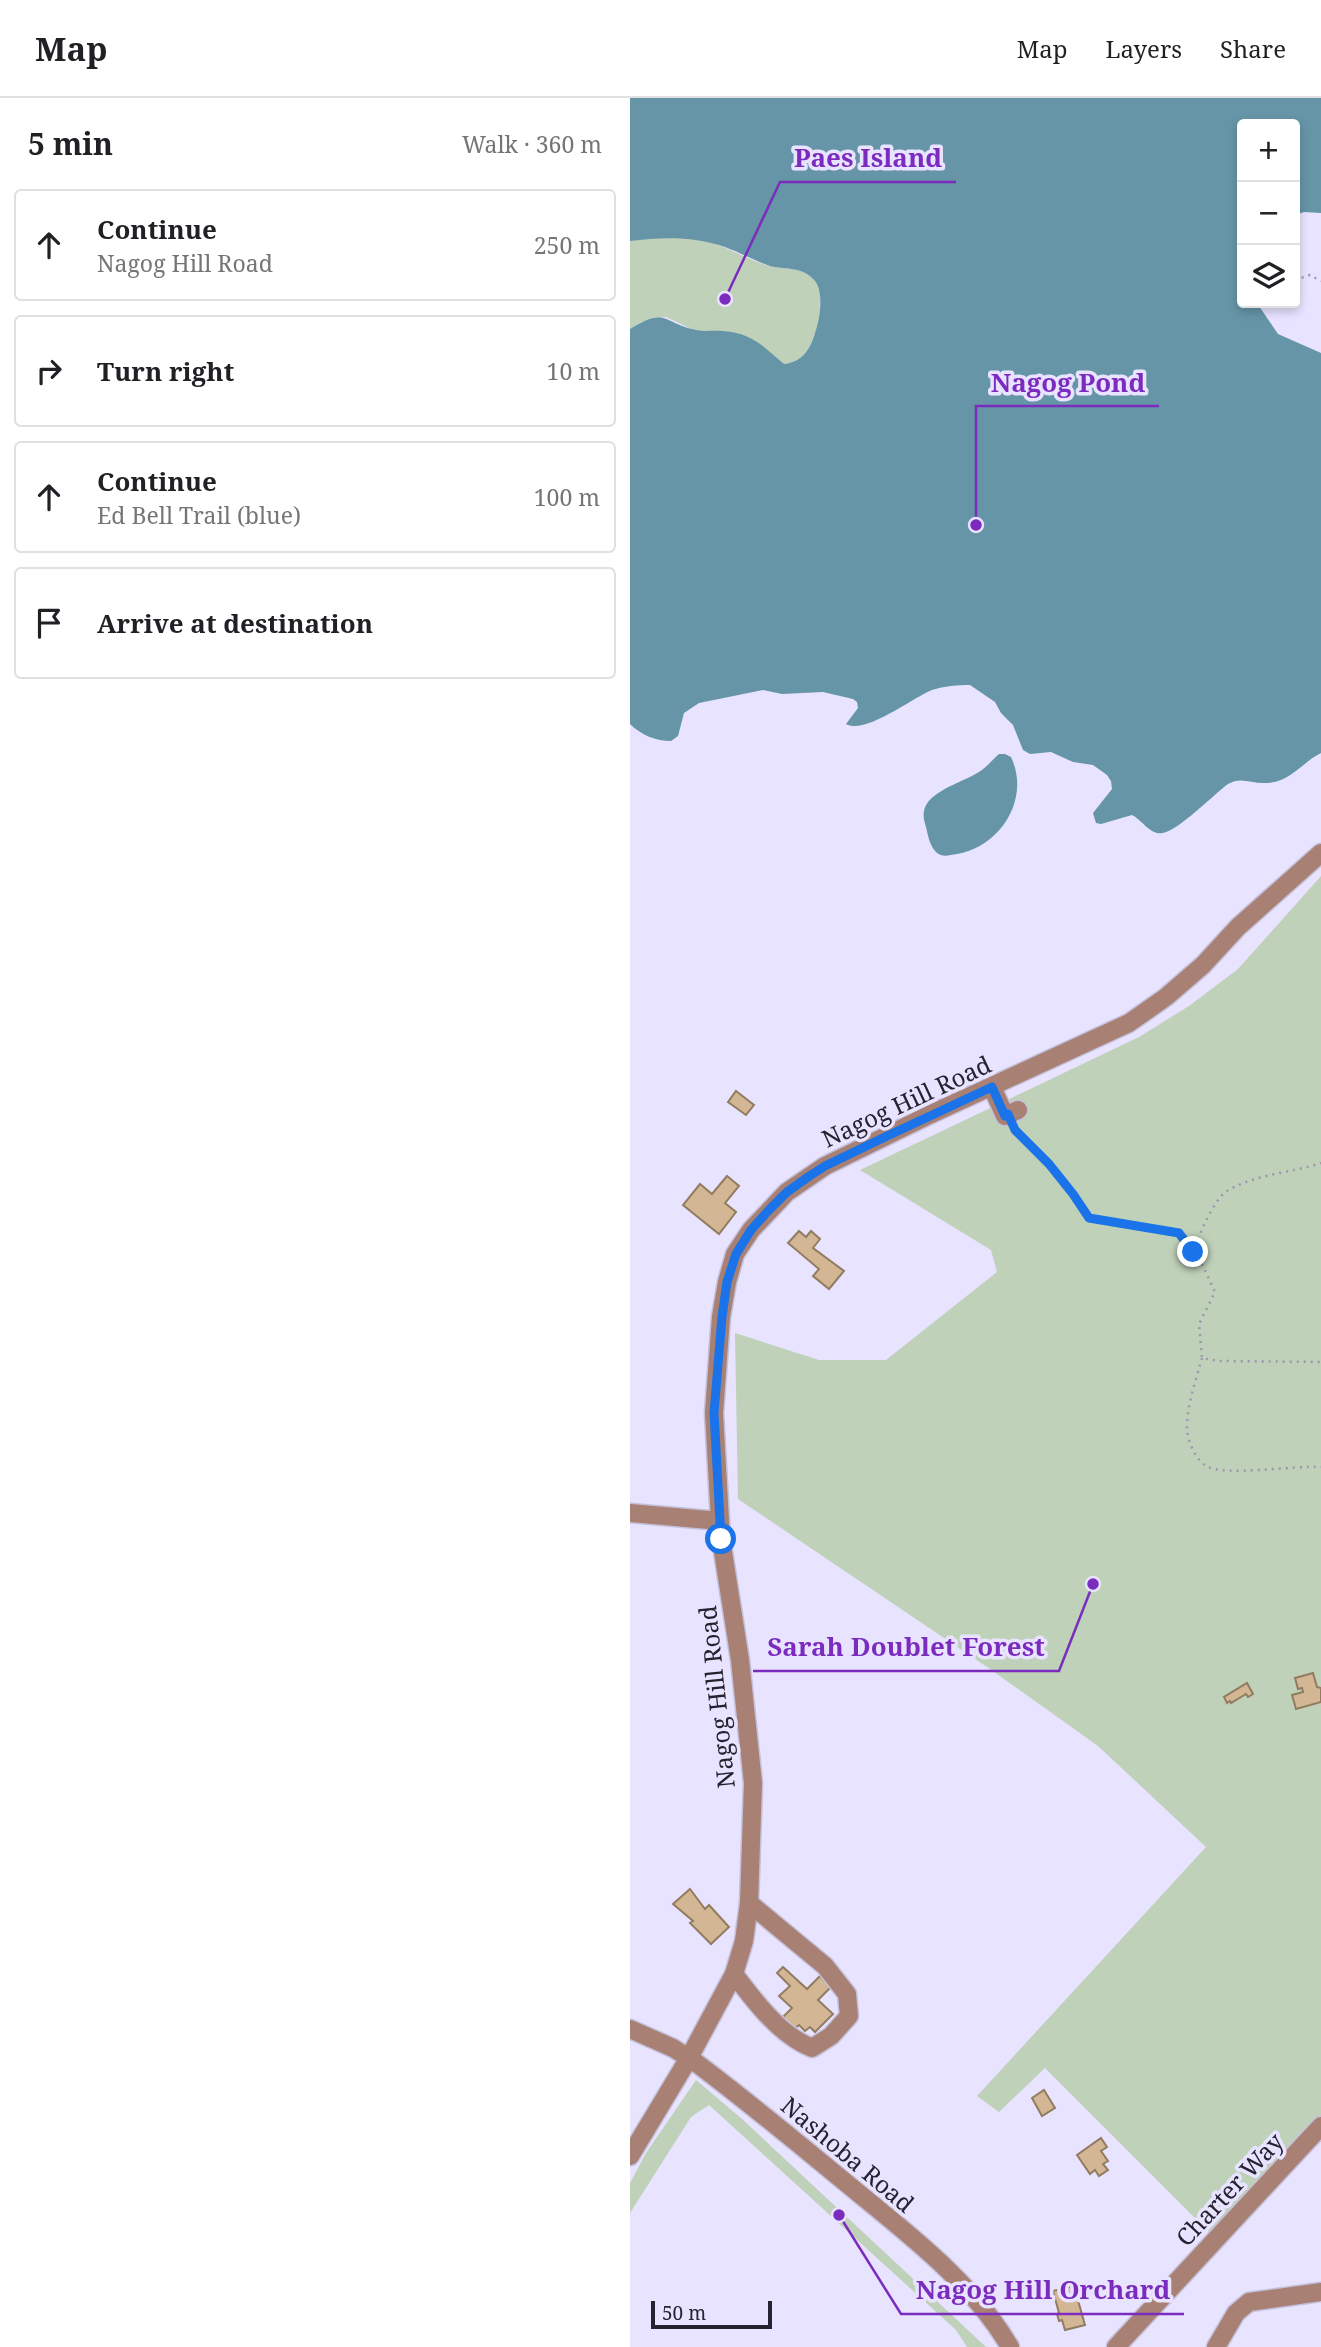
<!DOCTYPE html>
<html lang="en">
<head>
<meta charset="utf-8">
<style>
	:root { --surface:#fff; --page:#f2f2f2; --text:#202124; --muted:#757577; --line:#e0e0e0 }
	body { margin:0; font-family:"Noto Serif",serif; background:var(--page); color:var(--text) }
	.controls { position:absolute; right:21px; top:21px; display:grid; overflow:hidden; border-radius:7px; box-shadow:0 4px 10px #0003 }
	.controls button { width:63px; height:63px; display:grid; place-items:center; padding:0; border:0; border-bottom:2px solid var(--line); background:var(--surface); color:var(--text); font:35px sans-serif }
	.scale { position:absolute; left:21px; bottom:18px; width:121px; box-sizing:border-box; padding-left:7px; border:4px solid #262330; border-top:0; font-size:19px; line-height:24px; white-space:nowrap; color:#262330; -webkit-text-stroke:5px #e8e3ff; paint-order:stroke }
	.stop { position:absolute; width:21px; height:21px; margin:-16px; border:5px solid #1a73e8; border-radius:50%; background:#fff }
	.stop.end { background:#1a73e8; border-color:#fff; box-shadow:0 2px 7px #0008 }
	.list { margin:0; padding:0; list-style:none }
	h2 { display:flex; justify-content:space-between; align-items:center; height:91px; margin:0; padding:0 28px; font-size:30px }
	h2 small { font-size:23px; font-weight:400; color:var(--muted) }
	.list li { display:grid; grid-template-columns:46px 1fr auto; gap:21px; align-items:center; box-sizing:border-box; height:112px; margin:0 14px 14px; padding:0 14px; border:2px solid var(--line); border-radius:7px }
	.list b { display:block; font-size:26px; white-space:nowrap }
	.list p { margin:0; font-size:23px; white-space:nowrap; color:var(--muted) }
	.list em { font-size:23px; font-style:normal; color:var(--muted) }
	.icon { flex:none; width:38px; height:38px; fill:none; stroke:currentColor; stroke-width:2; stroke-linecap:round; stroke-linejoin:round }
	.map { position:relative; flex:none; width:691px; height:2249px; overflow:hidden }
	header { display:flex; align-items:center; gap:42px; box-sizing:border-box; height:98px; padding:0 35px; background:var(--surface); border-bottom:2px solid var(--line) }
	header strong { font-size:33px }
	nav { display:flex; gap:38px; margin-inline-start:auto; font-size:24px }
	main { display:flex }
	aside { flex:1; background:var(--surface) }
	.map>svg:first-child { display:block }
	.green { fill:#bfd1b9 }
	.water { fill:#6695a7 }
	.building { fill:#d3b794; stroke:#927c60; stroke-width:2 }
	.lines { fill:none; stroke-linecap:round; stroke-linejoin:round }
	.minor-casing { stroke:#c5c0da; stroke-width:21 }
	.path { stroke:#9b97ad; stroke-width:2.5; stroke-dasharray:2 5; stroke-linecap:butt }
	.minor { stroke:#a88074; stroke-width:18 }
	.route { stroke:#1a73e8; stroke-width:9 }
	.labels { text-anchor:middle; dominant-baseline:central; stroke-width:7; stroke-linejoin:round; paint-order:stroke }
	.street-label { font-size:24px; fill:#262330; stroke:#e8e3ff }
	.leader { fill:none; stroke:#7b2cbf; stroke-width:2.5 }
	.callout-dot { fill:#7b2cbf; stroke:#e8e3ff; stroke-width:2.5 }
	.callout-label { font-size:26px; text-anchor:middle; font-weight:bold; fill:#7b2cbf; stroke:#e8e3ff; stroke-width:7; stroke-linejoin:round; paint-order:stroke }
</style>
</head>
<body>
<header>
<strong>Map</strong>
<nav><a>Map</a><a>Layers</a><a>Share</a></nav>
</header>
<main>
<aside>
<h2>5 min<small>Walk · 360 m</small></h2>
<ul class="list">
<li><svg class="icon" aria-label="ahead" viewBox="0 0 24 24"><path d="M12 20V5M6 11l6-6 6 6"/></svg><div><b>Continue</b><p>Nagog Hill Road</p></div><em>250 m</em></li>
<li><svg class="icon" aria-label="right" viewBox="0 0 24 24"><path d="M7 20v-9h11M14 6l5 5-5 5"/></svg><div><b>Turn right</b></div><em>10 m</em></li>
<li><svg class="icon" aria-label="ahead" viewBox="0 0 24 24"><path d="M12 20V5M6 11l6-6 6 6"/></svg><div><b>Continue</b><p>Ed Bell Trail (blue)</p></div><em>100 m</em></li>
<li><svg class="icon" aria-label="arrive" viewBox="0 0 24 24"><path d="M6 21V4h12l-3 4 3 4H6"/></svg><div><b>Arrive at destination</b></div></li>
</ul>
</aside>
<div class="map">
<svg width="691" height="2249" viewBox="0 0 691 2249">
	<rect width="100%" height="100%" fill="#e8e3ff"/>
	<g class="green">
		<path d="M21,140C35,140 50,139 64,140C93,144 117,164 145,169C159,171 174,170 185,183C194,195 190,221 185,235C180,252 172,264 153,266L107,235L66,233L36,219L11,224L0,231V143Z"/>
		<path d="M691,778V2042L592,2147L415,1970L369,2014L347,1998L576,1749L468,1648L360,1571L108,1401L105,1235L189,1262H256L367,1174L361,1152L230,1072L509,939L559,908L608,871Z"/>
		<path d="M66,1982L112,2021L356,2249H337L326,2232L79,2007L61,2019L0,2115V2085L16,2055Z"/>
	</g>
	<g class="water">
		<path d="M0,0H691V115L674,114L665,117V26H612V205H627L648,236L691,255V655C671,665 660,685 635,685C622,686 611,678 598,686C583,697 549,732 533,735C521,738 512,722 502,717L471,726L466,725L463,715L482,691L481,683L477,677L463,667L443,664L421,654L400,656L393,652L383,627L371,615L365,604L340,587C328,587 314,588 302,592C282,600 235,637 216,626L228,610L227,604L223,601L193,594L152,596L133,592L69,605L54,615L48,638L41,643C26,643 11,637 0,626V231C38,208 33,226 66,232C75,234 84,232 93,233C122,235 134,249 154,266C172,264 180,252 185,235C190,221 194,195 185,183C173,168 156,172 140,168C125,163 111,155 95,149C64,138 32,139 0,143Z"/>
		<path d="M369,656H375L381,659C401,701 370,749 327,756C319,757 312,760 306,754C300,748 298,738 296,729C293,720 292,712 298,704C311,689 333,684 349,674C357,669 362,662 369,656Z"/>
	</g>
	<g class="building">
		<path d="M106,993L124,1007L116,1017L98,1004Z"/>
		<path d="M97,1078L109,1088L95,1105L106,1114L89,1136L53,1107L70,1086L82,1096Z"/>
		<path d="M169,1133L176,1139L181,1133L190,1141L183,1150L214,1173L199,1191L183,1178L189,1171L158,1145Z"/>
		<path d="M683,1575L687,1589L691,1590V1604L666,1611L662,1597L673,1594L672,1590L668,1591L665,1580Z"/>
		<path d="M617,1585L623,1596L618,1599L616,1596L601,1605L600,1603L597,1605L594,1599Z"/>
		<path d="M60,1791L75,1811L79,1807L99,1829L81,1846L60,1825L63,1823L43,1806Z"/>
		<path d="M153,1869L177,1891L190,1878L201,1889L188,1902L203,1916L185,1934L180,1929L175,1933L169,1927L164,1931L153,1919L162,1910L149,1898L160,1888L147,1875Z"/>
		<path d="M414,1992L425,2010L412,2018L402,2000Z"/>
		<path d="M471,2040L477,2049L471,2053L478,2063L473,2066L478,2072L469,2078L465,2072L460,2076L447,2057Z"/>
		<path d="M444,2188L455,2227L435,2232L432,2222L429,2223L427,2216L429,2215L423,2193Z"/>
	</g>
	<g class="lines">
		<g class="minor-casing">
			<g id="minor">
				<path d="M362,989L375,1018L388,1012"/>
				<path d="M0,1415L90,1423"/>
				<path d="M104,1876C125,1904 150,1937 182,1950L201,1938L219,1918L217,1896L195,1868L119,1805"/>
				<path d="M0,1931L43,1950L65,1964C116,2002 165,2043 215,2084C274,2133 341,2182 380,2249"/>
				<path d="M0,2058L59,1960L104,1876L114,1843L119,1805L123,1685L110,1562L91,1441L84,1315L91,1219L97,1184L105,1156L121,1132L157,1094L195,1068L299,1017L499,925L536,899L573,867L608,829L691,755"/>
				<path d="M486,2249L691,2028"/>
				<path d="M586,2249L606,2215L619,2204L691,2194"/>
			</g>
		</g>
		<g class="path">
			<path d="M665,182L680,177L691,183"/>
			<path d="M385,1032C415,1057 438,1088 459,1120L549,1135L572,1166L585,1194L569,1226L572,1260L588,1263L691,1264"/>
			<path d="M563,1154C568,1139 584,1101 597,1093C625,1076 661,1075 691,1065"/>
			<path d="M572,1260C566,1282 557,1306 557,1330C557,1342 565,1361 576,1368C595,1379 665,1367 691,1369"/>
		</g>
		<use href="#minor" class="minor"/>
	</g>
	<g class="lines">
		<path class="route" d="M91,1441L84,1315L92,1219L97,1184L106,1156L121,1132L138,1113L157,1094L178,1079L195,1068L253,1040L362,989L375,1018L378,1016L385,1032L419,1066L443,1096L459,1120L549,1135L563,1154"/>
	</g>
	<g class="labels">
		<g class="street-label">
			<text transform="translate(276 1003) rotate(-25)">Nagog Hill Road</text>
			<text transform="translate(86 1599) rotate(-96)">Nagog Hill Road</text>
			<text transform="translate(218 2056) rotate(40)">Nashoba Road</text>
			<text transform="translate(599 2091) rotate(-47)">Charter Way</text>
		</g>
	</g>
	<path class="leader" d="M95 201L150 84H326M346 427L346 308H529M463 1486L429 1573H123M209 2117L271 2216H554"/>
	<g class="callout-dot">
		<circle cx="95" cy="201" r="7"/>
		<circle cx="346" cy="427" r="7"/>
		<circle cx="463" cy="1486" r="7"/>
		<circle cx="209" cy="2117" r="7"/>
	</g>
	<g class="callout-label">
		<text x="238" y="69">Paes Island</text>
		<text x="438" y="294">Nagog Pond</text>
		<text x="276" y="1558">Sarah Doublet Forest</text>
		<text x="413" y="2201">Nagog Hill Orchard</text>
	</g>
</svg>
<div class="controls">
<button>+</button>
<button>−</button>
<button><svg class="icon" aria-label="layers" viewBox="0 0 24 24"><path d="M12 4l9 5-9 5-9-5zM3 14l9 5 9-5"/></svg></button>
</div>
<div class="scale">50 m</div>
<div class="stop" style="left:91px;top:1441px"></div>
<div class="stop end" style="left:563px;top:1154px"></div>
</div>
</main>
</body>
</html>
